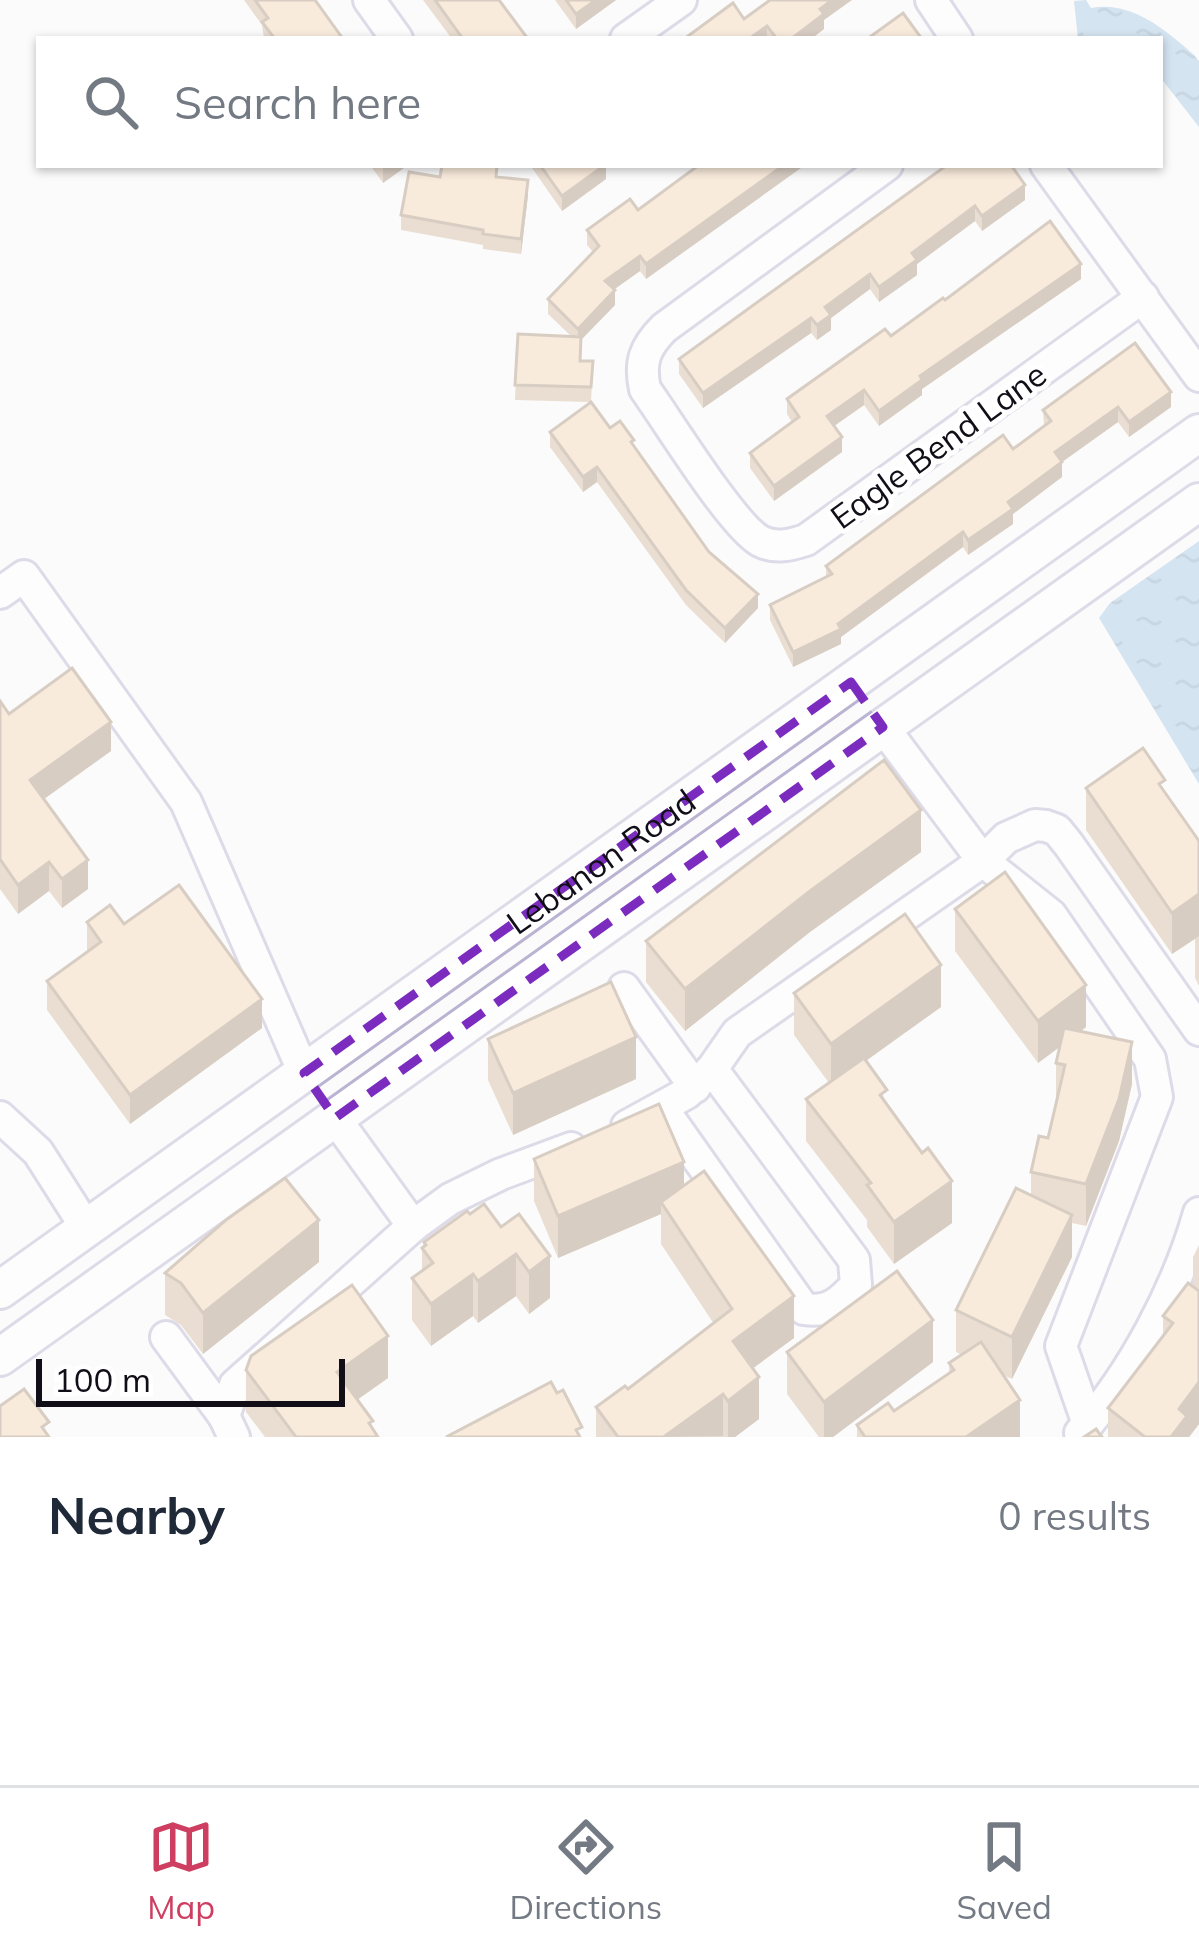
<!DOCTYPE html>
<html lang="en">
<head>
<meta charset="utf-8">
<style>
	:root { --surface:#fff; --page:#f6f6f7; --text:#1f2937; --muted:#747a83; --line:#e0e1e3; --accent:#cd3e61 }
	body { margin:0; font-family:Mulish,sans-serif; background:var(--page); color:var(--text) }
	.scale { position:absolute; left:36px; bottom:30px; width:309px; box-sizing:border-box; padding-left:12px; border:6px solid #110e18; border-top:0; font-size:33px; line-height:42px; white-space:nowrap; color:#110e18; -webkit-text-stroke:9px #fff; paint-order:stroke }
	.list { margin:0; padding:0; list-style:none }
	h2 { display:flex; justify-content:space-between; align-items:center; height:156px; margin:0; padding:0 48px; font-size:51px }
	h2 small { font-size:39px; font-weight:400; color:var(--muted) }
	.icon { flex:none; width:66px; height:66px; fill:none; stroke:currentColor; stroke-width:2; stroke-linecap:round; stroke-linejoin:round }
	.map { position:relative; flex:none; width:1199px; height:1437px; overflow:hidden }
	.search { position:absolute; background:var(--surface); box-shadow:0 3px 9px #0004; left:36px; right:36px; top:36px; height:132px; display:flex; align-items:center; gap:30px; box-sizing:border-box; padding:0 42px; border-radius:0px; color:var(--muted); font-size:45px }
	.sheet { height:348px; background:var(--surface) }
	nav { display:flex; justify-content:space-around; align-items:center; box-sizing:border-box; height:168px; border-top:3px solid var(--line); background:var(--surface); font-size:33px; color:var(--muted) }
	nav a { display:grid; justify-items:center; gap:6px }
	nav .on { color:var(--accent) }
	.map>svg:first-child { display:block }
	.water { fill:url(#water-ripples) }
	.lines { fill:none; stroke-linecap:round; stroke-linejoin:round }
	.minor-casing { stroke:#bbb3d2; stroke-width:36 }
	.major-casing { stroke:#bbb3d2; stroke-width:42 }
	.minor { stroke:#fff; stroke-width:30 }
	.major { stroke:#fff; stroke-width:36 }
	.wall { fill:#d4b99d }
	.shaded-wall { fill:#ad967f }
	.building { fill:#f7d7b6; stroke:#ad967f; stroke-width:3 }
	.marked { fill:none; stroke:#7b2cbf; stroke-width:9; stroke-dasharray:24 15; stroke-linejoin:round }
	.labels { text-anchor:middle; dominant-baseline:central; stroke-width:10; stroke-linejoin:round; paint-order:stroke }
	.street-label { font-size:33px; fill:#110e18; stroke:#fff }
</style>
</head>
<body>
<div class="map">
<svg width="1199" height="1437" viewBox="0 0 1199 1437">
	<defs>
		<pattern id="water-ripples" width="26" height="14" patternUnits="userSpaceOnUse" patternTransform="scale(3)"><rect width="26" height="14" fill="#a5c7e5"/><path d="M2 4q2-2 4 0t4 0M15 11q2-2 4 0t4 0" fill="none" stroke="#8daac4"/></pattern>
	</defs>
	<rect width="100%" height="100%" fill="#fbfbfb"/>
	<g class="water">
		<path d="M1086,0L1091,8C1131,0 1166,30 1194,55L1199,61V127L1160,77V39H1078L1074,1Z"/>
		<path d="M1199,541V784L1099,618L1110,603Z"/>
	</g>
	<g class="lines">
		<g class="minor-casing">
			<g id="minor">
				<path d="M369,0L397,39"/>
				<path d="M931,0L957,39"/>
				<path d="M626,39L681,0"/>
				<path d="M887,165L664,328C645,347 639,362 645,389C668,421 731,524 760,541C775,549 791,545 806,540L1143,297"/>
				<path d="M1046,165L1199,376"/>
				<path d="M0,593L24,576L186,802L304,1073"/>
				<path d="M883,727L983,861L1051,915L1150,1059L1157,1097L1061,1346L1088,1424"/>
				<path d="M624,988L695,1087"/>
				<path d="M662,1108L804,1309C829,1313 840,1302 856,1285L854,1260L712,1069"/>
				<path d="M0,1117L38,1152L87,1229"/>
				<path d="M335,1118L413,1226"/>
				<path d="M627,1126L687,1093L712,1069L737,1033L983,861L1006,838L1035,825L1046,826L1057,830L1069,845L1199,1030"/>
				<path d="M166,1337L224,1416"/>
				<path d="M1080,1433C1133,1373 1177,1290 1199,1213"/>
				<path d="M234,1437L224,1416L235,1385L413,1226L450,1199L501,1174L571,1148"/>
			</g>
		</g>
		<g class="major-casing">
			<g id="major">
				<path id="s1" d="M0,1290L1199,433"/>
				<path d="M0,1357L1199,502"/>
			</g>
		</g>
		<use href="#minor" class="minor"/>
		<use href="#major" class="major"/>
	</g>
	<g class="wall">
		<path d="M244,0H315L343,39H264L262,25Z"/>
		<path d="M423,0H499L528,39H452Z"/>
		<path d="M555,0H616L576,29Z"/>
		<path d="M744,19L824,20V29L811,39H684Z"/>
		<path d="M370,165H408L383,183Z"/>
		<path d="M530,165H609L606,167V179L562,211Z"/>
		<path d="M695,165H805L646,279L640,271L614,289L615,305L581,340V361H593L591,402L515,400L518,334L571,336L548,314V299L593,252L587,245V230L638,210L695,168Z"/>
		<path d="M947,165L1025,200L982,231L975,221L917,264V275L879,302L870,289L831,318V330L817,340L811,333L703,408L679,374V359Z"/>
		<path d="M440,177H497L528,195L521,254L483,249V245L401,230V215Z"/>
		<path d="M1081,279L922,389V395L879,426L864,405L834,426L842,452L774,501L750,468V453L792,422L787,414V399L945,300Z"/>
		<path d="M1171,407L1129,437L1118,422L1062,462V477L1013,514V524L968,555L963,547L841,637V644L793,667L770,620V605L826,577V566L1013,449L1044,426L1043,410Z"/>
		<path d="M610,428L634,447L709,552L758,608L725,643L686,605L597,482L583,492L550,447V432Z"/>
		<path d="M0,701L9,714L111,751L44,799L88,889L62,908L49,891L18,914L0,889Z"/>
		<path d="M1086,788L1165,792L1199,841V986L1195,978V939L1172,954L1086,830Z"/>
		<path d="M921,852L810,932L685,1031L646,982V941Z"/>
		<path d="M955,909L1086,1027L1081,1031L1132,1084L1119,1141L1086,1226L1072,1223V1257L1012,1379L1003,1375L1020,1437H857V1425L894,1411L949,1373V1363L962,1355L956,1352V1310L1031,1195V1172L1048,1138L1056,1103V1063L1060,1047L1038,1063L955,951Z"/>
		<path d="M87,922L124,924L262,1028L130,1124L47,1010V981L87,952Z"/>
		<path d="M794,993L941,1007L866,1060L887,1104L952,1223L894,1264L867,1227V1220L806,1141V1099L829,1083L794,1035Z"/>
		<path d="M488,1039L636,1079L513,1135L488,1080Z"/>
		<path d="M534,1159L684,1186L794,1338L753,1368L759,1419L735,1437H596V1407L628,1389L714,1324L661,1244V1214L558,1258L534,1201Z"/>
		<path d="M484,1204L550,1298L529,1314L516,1296L478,1323L473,1316L431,1346L412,1320V1278L422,1271V1248L424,1242Z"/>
		<path d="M1199,1245V1424L1189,1437H1108V1408L1163,1336V1316L1193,1287V1257Z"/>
		<path d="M319,1262L203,1354L181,1325L165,1315V1273Z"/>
		<path d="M787,1352L933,1362L833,1437H819L787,1394Z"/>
		<path d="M246,1370L388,1378L357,1400L378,1437H265L246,1412Z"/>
	</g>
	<g class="shaded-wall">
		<path d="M596,0H616L576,29V14Z"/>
		<path d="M832,0H852L824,20V29L811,39H791L820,9Z"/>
		<path d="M767,26V39H749Z"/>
		<path d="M388,165H408L383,183V168Z"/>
		<path d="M601,165H609L606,167V179L562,211V196Z"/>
		<path d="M784,165H805L646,279V264Z"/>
		<path d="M528,180V195L521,254V239Z"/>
		<path d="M1025,185V200L982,231V216Z"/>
		<path d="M975,206V221L917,264V275L879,302V287L912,253Z"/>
		<path d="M640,256V271L605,296V281Z"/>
		<path d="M1081,264V279L922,389V395L879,426V411L920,376Z"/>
		<path d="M870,274V289L831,318V330L817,340V325L825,307Z"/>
		<path d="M615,290V305L578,343V329Z"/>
		<path d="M811,318V333L703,408V393Z"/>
		<path d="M864,390V405L827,431V416Z"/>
		<path d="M1171,392V407L1129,437V422Z"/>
		<path d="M1118,407V422L1062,462V477L1013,514V524L968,555V540L1008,502L1055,452Z"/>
		<path d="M842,437V452L774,501V486Z"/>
		<path d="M597,467V482L583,492V477Z"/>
		<path d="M963,532V547L841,637V644L793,667V652L838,624Z"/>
		<path d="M758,594V608L725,643V628Z"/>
		<path d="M111,722V751L30,809V780Z"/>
		<path d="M921,810V852L810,932L685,1031V989L810,891Z"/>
		<path d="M88,860V889L62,908V879Z"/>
		<path d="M49,862V891L18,914V885Z"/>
		<path d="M1199,894V936L1172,954V913Z"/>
		<path d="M941,965V1007L831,1086V1044Z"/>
		<path d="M1086,985V1027L1038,1063V1021Z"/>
		<path d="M262,999V1028L130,1124V1095Z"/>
		<path d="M636,1037V1079L513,1135V1093Z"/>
		<path d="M1132,1042V1084L1119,1141L1086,1226V1184Z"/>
		<path d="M684,1162V1203L661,1202V1214L558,1258V1216Z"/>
		<path d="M952,1181V1223L894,1264V1222Z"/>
		<path d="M1072,1215V1257L1012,1379V1337Z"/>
		<path d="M319,1220V1262L203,1354V1313Z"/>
		<path d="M516,1254V1296L478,1323V1281Z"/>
		<path d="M550,1256V1298L529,1314V1272Z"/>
		<path d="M473,1274V1316L431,1346V1304Z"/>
		<path d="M794,1296V1338L733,1383V1341Z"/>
		<path d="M933,1320V1362L833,1437H824V1402Z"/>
		<path d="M388,1336V1378L337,1414V1372Z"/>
		<path d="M759,1377V1419L735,1437H728V1401Z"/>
		<path d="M1199,1382V1424L1189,1437H1171L1179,1409Z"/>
		<path d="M723,1394V1436L665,1437V1436Z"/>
		<path d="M1020,1400V1437H966Z"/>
	</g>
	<g class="building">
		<path d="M255,0H315L343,39H275L262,22L268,18Z"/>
		<path d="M435,0H499L528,39H463Z"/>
		<path d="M566,0H596L576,14Z"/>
		<path d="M770,0H832L820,9L824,14L791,39H777L767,26L749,39H684L733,3L744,19Z"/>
		<path d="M903,13L922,39H867Z"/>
		<path d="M442,165H497L496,177L528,180L521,239L483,234V230L401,215L409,172L440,177Z"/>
		<path d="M540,165H605L562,196Z"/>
		<path d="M699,165H784L646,264L640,256L605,281L615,290L578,329L548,299L599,246L587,230L630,199L638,210Z"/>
		<path d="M947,165H1011L1025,185L982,216L975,206L912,253L917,260L879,287L870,274L825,307L831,315L817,325L811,318L703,393L679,359Z"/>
		<path d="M1050,221L1081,264L920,376L922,380L879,411L864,390L827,416L842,437L774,486L750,453L799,417L787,399L885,329L891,336L943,298L945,300Z"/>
		<path d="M518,334L581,337L580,361H593L591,387L515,385Z"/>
		<path d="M1135,343L1171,392L1129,422L1118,407L1055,452L1062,462L1008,502L1013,509L968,540L963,532L838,624L841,629L793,652L770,605L832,574L826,566L1003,435L1013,449L1051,421L1043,410Z"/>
		<path d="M591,402L610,428L620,421L634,440L631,442L709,552L758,594L725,628L686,590L597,467L583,477L550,432Z"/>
		<path d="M72,668L111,722L30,780L88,860L62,879L49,862L18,885L0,859V701L9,714Z"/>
		<path d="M1143,748L1165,780L1159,784L1199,841V894L1172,913L1086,788Z"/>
		<path d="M884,760L921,810L810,891L685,989L646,941Z"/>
		<path d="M1005,872L1086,985L1038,1021L955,909Z"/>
		<path d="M179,885L262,999L130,1095L47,981L101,942L87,922L110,905L124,924Z"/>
		<path d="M905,914L941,965L831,1044L794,993Z"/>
		<path d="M611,982L636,1037L513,1093L488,1039Z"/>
		<path d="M1064,1028L1132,1042L1119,1099L1086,1184L1031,1172L1039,1136L1048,1138L1065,1065L1056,1063Z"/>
		<path d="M864,1058L887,1090L880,1095L922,1153L928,1148L952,1181L894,1222L867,1185L871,1183L806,1099Z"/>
		<path d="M659,1104L684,1162L558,1216L534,1159Z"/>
		<path d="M704,1171L794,1296L733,1341L759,1377L728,1401L723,1394L665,1436L666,1437H618L596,1407L625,1386L628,1389L732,1309L661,1202Z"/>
		<path d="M285,1178L319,1220L203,1313L181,1283L165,1273L226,1220Z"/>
		<path d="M1016,1188L1072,1215L1012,1337L956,1310Z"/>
		<path d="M484,1204L501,1227L519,1214L550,1256L529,1272L516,1254L478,1281L473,1274L431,1304L412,1278L433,1263L422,1248L426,1245L424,1242L467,1211L470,1214Z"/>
		<path d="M897,1271L933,1320L824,1402L787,1352Z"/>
		<path d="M1188,1283L1199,1291V1382L1179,1409L1187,1416L1171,1437H1145L1108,1408L1173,1323L1163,1316Z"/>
		<path d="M352,1285L388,1336L337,1372L373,1421L369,1423L378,1437H296L246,1370L251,1356Z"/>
		<path d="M981,1342L1020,1400L966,1437H865L857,1425L888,1403L894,1411L954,1370L949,1363Z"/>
		<path d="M551,1382L557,1393L563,1390L582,1427L576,1430L580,1437H446Z"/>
		<path d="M24,1389L49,1422L42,1427L49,1437H0V1406Z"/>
		<path d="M1096,1429L1102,1437H1084Z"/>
	</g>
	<path d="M0 0H1199V1437H0ZM851,682L883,727L335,1118L304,1073Z" fill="#fbfbfb" fill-opacity=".55" fill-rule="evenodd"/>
	<path class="marked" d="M851,682L883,727L335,1118L304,1073Z"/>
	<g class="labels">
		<g class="street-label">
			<text transform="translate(938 445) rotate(-36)">Eagle Bend Lane</text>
			<text stroke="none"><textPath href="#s1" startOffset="738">Lebanon Road</textPath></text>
		</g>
	</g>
</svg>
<div class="scale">100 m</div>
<div class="search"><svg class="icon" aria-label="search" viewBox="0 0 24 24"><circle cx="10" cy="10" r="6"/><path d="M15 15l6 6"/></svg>Search here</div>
</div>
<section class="sheet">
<h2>Nearby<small>0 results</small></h2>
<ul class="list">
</ul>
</section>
<nav>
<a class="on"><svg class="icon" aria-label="map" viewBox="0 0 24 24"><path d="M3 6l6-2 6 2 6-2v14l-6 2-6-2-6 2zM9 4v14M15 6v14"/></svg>Map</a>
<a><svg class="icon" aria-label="directions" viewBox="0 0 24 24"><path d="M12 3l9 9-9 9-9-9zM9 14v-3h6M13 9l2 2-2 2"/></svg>Directions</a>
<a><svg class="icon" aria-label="saved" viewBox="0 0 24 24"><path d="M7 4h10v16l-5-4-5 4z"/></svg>Saved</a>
</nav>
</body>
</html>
